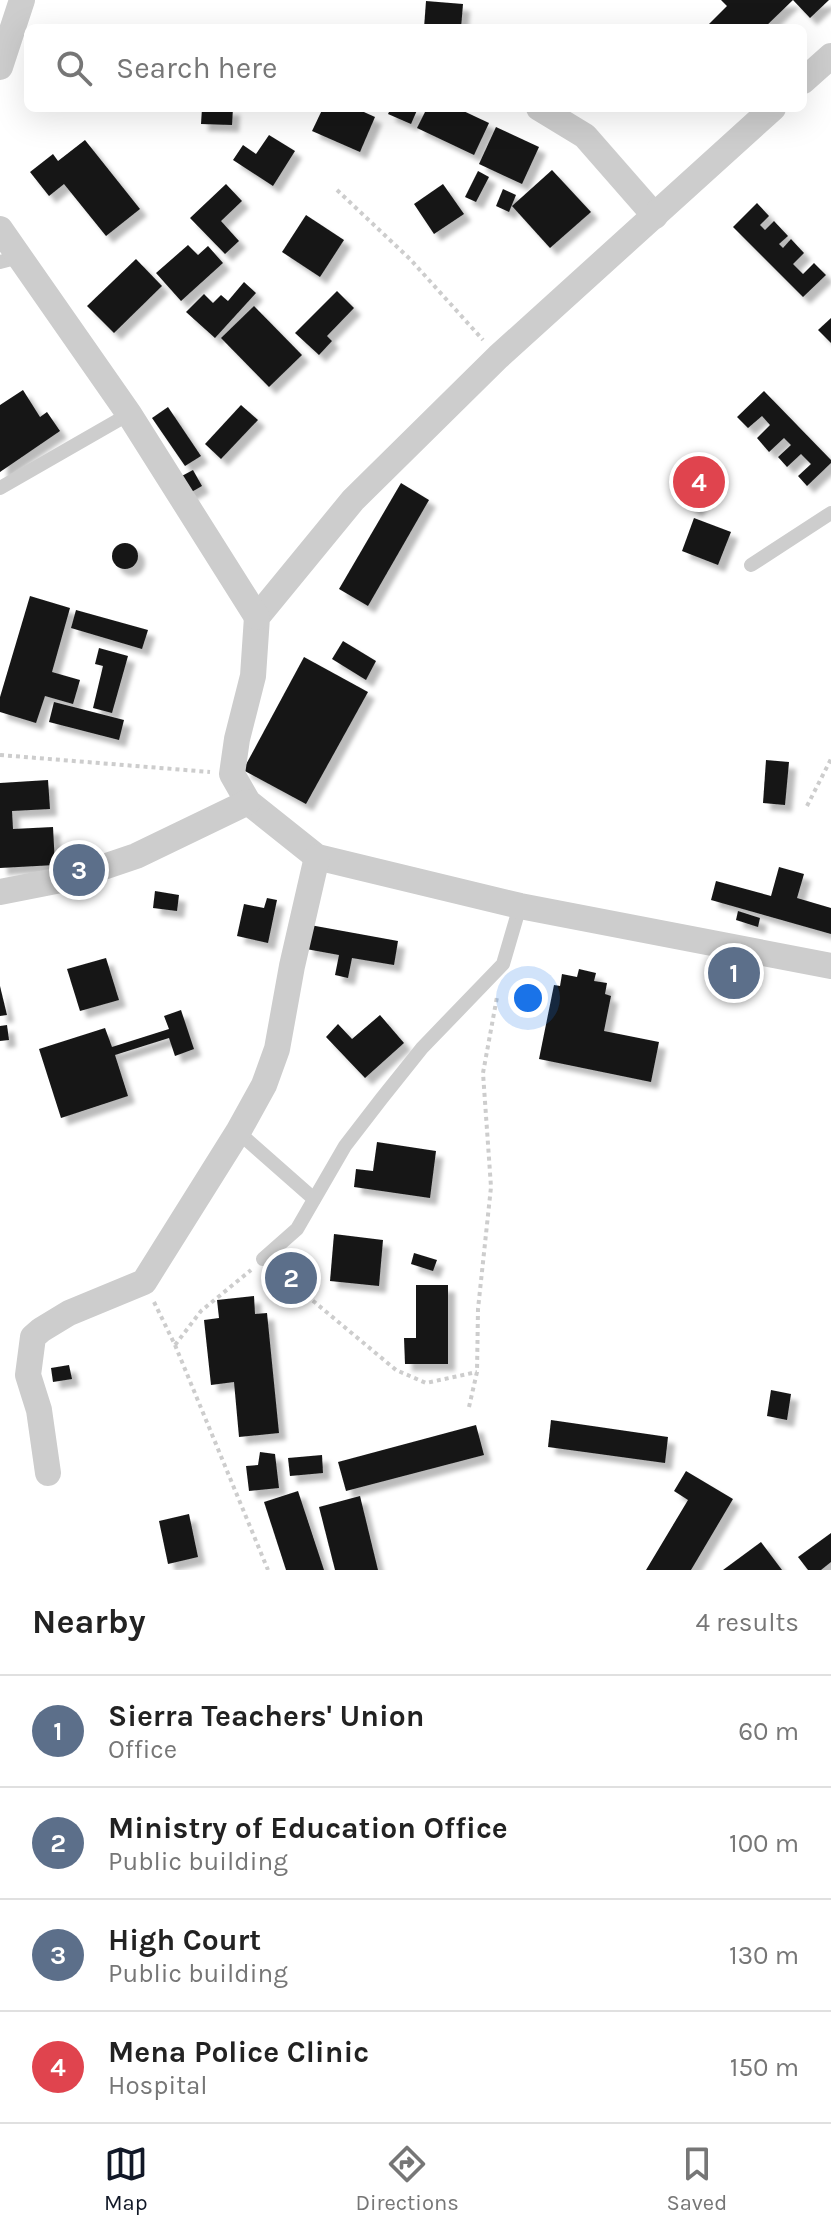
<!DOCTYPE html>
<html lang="en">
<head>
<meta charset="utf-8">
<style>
	:root { --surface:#fff; --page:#f2f2f2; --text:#222; --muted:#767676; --line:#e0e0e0; --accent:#111827 }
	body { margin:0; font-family:Karla,sans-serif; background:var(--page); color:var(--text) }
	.you { position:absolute; left:528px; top:998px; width:28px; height:28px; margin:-20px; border:6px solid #fff; border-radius:50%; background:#1a73e8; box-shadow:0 0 0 12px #1a73e833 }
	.badge { display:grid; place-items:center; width:52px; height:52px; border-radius:50%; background:var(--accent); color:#fff; font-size:26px; font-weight:700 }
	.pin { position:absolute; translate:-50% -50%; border:4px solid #fff; box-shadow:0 2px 8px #0006 }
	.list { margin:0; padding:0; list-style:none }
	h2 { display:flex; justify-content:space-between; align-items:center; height:104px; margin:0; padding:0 32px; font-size:34px }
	h2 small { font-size:26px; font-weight:400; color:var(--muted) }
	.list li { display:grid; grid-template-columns:52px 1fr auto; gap:24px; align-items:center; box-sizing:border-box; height:112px; padding:0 32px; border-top:2px solid var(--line) }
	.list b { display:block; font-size:30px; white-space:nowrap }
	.list p { margin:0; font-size:26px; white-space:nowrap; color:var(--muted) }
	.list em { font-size:26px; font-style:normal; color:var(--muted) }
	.icon { flex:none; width:44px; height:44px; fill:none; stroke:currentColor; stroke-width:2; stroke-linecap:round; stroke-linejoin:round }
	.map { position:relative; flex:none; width:831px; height:1570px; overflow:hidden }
	.search { position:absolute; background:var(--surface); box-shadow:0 8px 32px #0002; left:24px; right:24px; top:24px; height:88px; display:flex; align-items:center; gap:20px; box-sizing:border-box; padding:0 28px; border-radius:12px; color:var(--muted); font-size:30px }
	.sheet { height:552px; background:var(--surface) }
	nav { display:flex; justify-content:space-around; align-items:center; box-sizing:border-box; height:112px; border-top:2px solid var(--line); background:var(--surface); font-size:22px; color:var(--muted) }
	nav a { display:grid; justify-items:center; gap:4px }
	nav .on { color:var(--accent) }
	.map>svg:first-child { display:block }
	.building { fill:#171717; filter:url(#shadow) }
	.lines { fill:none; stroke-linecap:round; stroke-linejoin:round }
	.path { stroke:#cdcdcd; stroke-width:4; stroke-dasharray:4 4; stroke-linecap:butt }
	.lane { stroke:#cdcdcd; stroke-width:14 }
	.street { stroke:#cdcdcd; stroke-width:26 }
</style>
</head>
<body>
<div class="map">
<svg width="831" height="1570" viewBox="0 0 831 1570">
	<defs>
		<filter id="shadow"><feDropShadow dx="7" dy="7" stdDeviation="2" flood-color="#0004"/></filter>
	</defs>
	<rect width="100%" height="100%" fill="#fff"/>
	<g class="building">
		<path d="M721,0H829L810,18L793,0L764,28H713L709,24L727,6Z"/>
		<path d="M426,1L463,4L461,28H424Z"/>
		<path d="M202,108H233L232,125L201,124Z"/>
		<path d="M323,108H355L375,117L360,152L312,131Z"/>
		<path d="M391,108H418L411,124L388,114Z"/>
		<path d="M427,108H457L489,123L474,155L417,128Z"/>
		<path d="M496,127L539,147L522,184L479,164Z"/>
		<path d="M269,135L295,151L273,186L233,160L243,145L256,154Z"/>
		<path d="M85,140L140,209L106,236L64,184L49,196L30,172L53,154L58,161Z"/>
		<path d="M552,170L591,212L550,248L512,206Z"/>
		<path d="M478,171L489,177L476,202L465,197Z"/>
		<path d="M226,184L242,201L221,221L239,241L225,254L190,218Z"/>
		<path d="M443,184L464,214L434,234L414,204Z"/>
		<path d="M503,189L516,195L509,212L496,206Z"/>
		<path d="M757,203L769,216L760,225L765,230L774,221L788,236L779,244L783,248L791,239L804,253L793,264L803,274L814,263L826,275L803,297L733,227Z"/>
		<path d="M306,215L344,240L320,277L282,252Z"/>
		<path d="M188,245L198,255L208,246L223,263L181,301L156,273Z"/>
		<path d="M136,259L162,286L114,333L87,306Z"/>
		<path d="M244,282L256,293L215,338L186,312L204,294L213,303L221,295L228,301Z"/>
		<path d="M337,291L354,308L327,336L332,341L319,355L295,333Z"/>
		<path d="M254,306L302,355L269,387L221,338Z"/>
		<path d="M831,318V343L818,330Z"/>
		<path d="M23,390L40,417L47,412L60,431L0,472V405Z"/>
		<path d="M764,391L831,460V463L807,486L798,476L811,464L801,454L787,467L778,457L791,445L784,438L769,452L757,438L770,425L762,416L748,428L737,417Z"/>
		<path d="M241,405L258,420L221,459L205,444Z"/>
		<path d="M168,407L201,456L185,466L152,418Z"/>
		<path d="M193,470L202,486L188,494L178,478Z"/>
		<path d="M697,476L711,487L695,510L680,498Z"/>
		<path d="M401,483L429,500L368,606L339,589Z"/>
		<path d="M694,518L731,532L718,565L682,551Z"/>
		<circle cx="125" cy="556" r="13"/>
		<path d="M30,596L70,608L52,672L80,680L73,704L45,696L36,723L0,712V697Z"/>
		<path d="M76,610L148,630L142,649L71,628Z"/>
		<path d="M343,641L376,661L366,680L332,659Z"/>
		<path d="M99,648L128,656L112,713L93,708L103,666L95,664Z"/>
		<path d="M304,657L368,692L306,804L243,770Z"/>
		<path d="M54,702L124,720L119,740L49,722Z"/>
		<path d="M766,760L789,762L785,805L763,803Z"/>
		<path d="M48,780L50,809L12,811L13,829L53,827L55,865L0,868V783Z"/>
		<path d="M779,867L804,874L797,898L831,908V934L711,900L716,881L771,896Z"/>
		<path d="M155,891L179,895L177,911L153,908Z"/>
		<path d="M267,898L277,900L268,943L237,936L244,904L264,908Z"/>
		<path d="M738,911L760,918L758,927L736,920Z"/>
		<path d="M310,925L398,941L394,965L352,958L348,978L335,975L339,955L306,949Z"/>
		<path d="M106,958L119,1000L80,1011L67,969Z"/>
		<path d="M579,969L596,973L594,981L607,983L605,994L611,996L604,1031L659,1042L651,1082L539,1059L554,985L560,986L562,974L577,977Z"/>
		<path d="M0,986L7,1015L0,1016Z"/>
		<path d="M181,1010L194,1049L175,1056L169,1038L115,1055L128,1096L61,1118L39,1049L105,1028L112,1047L169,1029L164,1016Z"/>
		<path d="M380,1015L404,1043L365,1078L326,1037L338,1024L352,1039Z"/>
		<path d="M7,1025L9,1040L0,1041V1026Z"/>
		<path d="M377,1142L436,1151L430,1198L354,1187L356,1169L373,1171Z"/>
		<path d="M334,1234L383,1240L379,1286L330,1281Z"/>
		<path d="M414,1253L437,1260L433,1271L411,1264Z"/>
		<path d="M416,1285H448V1364H405L404,1338H416Z"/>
		<path d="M254,1296L255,1314L267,1313L279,1433L239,1437L234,1382L211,1385L204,1320L219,1318L217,1300Z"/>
		<path d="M69,1365L72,1379L53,1382L51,1368Z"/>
		<path d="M771,1390L791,1394L787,1420L767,1416Z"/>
		<path d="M551,1420L668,1437L665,1463L548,1447Z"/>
		<path d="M476,1425L484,1455L346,1491L338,1462Z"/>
		<path d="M260,1452L275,1454L279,1488L249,1491L246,1466L258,1465Z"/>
		<path d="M322,1455L323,1473L290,1476L288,1458Z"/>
		<path d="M686,1471L733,1499L691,1570H646L688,1500L674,1491Z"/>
		<path d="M298,1491L324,1570H286L264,1502Z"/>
		<path d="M360,1496L378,1570H335L319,1507Z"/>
		<path d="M189,1514L198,1557L168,1564L159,1521Z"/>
		<path d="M831,1533V1562L821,1570H808L798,1557Z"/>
		<path d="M761,1542L782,1570H723Z"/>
	</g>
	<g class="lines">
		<g class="path">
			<path d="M337,190L410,259L483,340"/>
			<path d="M0,755L210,772"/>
			<path d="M807,806L831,759"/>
			<path d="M276,1270L396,1370L426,1383L477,1372"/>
			<path d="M154,1302L175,1345L201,1311L251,1270"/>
			<path d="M175,1345L268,1570"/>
			<path d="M469,1407L477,1372L478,1309L491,1187L483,1073L497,997"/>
		</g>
		<g class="lane">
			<path d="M0,262L19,257"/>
			<path d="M0,488L129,414"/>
			<path d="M751,565L831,513"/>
			<path d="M238,1132L314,1199"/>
			<path d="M263,1259L297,1229L345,1146L382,1098L422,1048L503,964L520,906"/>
		</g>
		<g class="street">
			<path d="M0,67L22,0"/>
			<path d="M803,81L831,56"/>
			<path d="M539,108L585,136L655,216"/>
			<path d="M773,108L498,357L353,500L257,617L253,676L237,739L232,774L248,802L317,857L520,906L831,966"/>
			<path d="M0,229L129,414L257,617"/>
			<path d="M0,892L71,878L136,856L248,802"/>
			<path d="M48,1473L39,1410L28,1375L33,1337L41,1330L69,1313L144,1282L238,1132L264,1085L277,1049L292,966L317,857"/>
		</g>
	</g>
</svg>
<div class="you"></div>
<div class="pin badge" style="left:734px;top:973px;background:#5c6f8a">1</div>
<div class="pin badge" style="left:291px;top:1278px;background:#5c6f8a">2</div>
<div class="pin badge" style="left:79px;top:870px;background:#5c6f8a">3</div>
<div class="pin badge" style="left:699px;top:482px;background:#e0444e">4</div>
<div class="search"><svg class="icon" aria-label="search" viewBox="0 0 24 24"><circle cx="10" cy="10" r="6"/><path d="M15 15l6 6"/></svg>Search here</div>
</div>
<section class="sheet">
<h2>Nearby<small>4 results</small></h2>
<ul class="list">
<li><span class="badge" style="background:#5c6f8a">1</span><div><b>Sierra Teachers' Union</b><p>Office</p></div><em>60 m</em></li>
<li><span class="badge" style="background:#5c6f8a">2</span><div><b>Ministry of Education Office</b><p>Public building</p></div><em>100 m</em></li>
<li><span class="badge" style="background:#5c6f8a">3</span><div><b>High Court</b><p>Public building</p></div><em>130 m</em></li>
<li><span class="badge" style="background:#e0444e">4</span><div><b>Mena Police Clinic</b><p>Hospital</p></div><em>150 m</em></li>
</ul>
</section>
<nav>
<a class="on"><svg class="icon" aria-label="map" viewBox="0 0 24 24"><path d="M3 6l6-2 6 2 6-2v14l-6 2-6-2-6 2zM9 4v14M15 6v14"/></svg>Map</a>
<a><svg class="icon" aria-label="directions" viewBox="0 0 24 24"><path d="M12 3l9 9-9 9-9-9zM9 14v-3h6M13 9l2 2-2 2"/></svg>Directions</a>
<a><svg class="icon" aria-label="saved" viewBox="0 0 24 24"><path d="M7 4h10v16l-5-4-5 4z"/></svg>Saved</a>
</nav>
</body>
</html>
